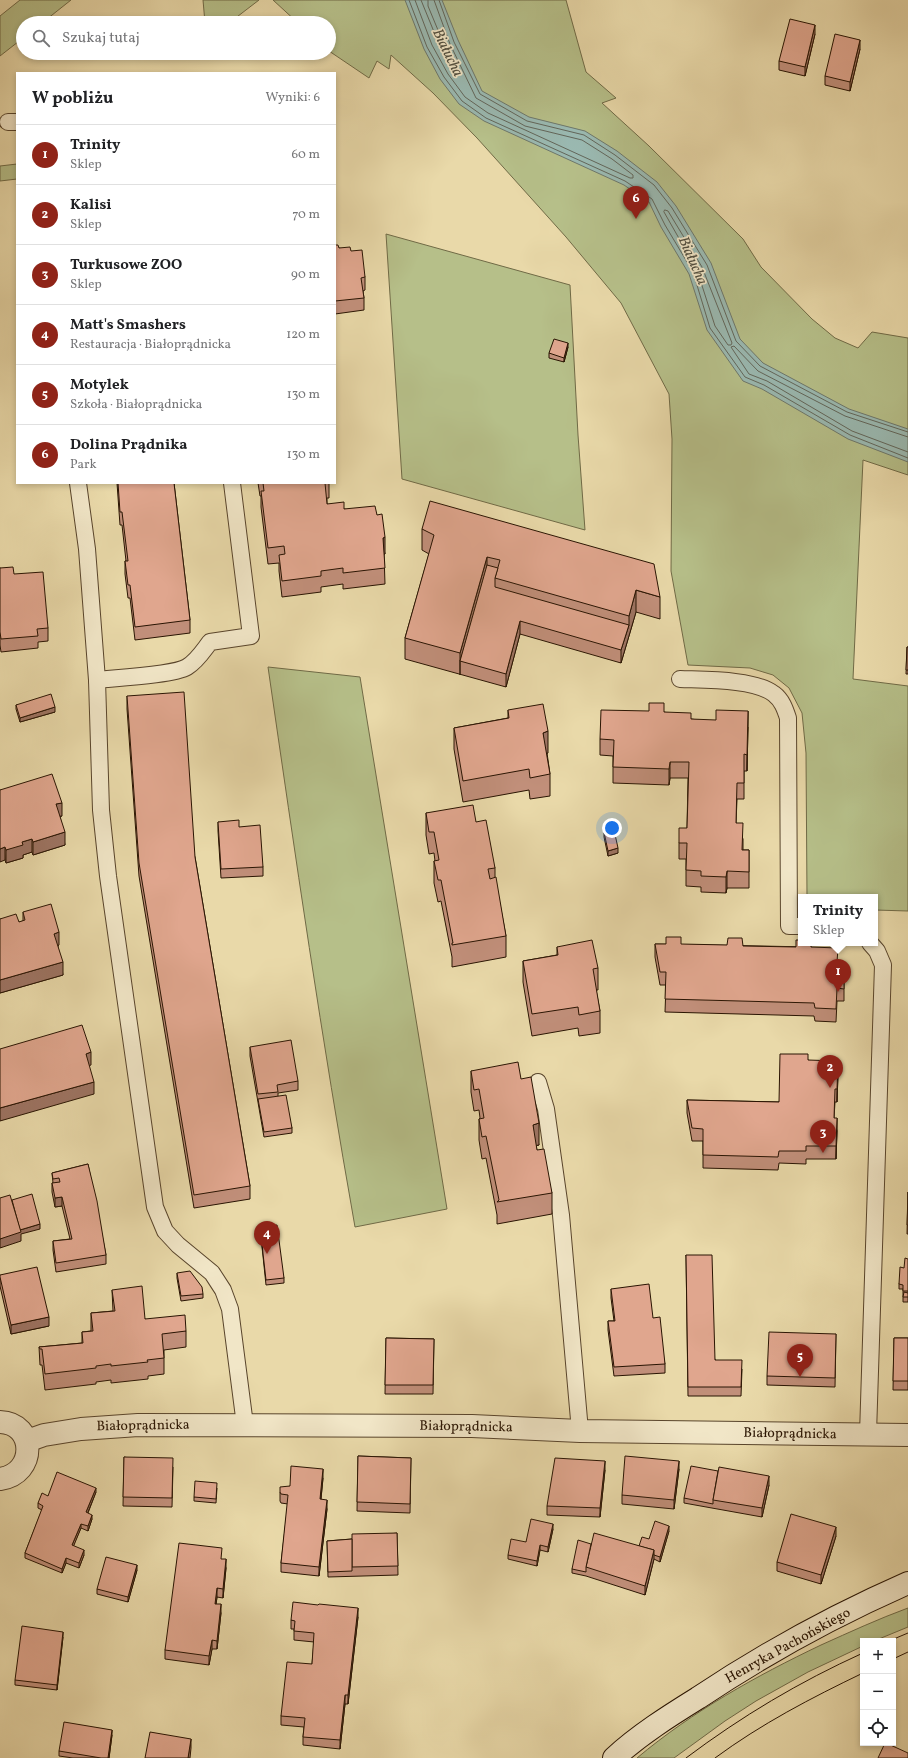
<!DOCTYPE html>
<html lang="pl">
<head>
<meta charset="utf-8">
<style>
	:root { --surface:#fff; --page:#f6f6f6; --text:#202124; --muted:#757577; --line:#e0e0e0; --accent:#8f2418 }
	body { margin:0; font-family:Vollkorn,serif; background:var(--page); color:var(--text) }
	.controls { position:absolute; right:12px; bottom:12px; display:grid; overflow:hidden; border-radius:0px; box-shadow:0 2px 6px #0003 }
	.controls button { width:36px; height:36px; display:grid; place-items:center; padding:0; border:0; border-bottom:1px solid var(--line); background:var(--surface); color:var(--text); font:20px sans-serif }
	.you { position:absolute; left:612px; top:828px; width:14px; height:14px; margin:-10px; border:3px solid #fff; border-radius:50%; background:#1a73e8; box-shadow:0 0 0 6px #1a73e833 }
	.badge { display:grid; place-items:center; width:26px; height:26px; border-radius:50%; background:var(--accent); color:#fff; font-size:13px; font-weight:700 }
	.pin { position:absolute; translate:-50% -33px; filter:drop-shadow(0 1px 2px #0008) }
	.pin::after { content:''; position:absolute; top:21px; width:14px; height:12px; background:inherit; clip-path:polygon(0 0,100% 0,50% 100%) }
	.popup { position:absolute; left:798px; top:894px; width:80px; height:52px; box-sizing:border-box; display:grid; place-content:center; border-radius:0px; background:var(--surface); filter:drop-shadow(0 1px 3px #0005); font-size:13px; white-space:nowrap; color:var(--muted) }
	.popup b { font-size:15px; color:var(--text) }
	.popup::after { content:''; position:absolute; left:50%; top:100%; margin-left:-8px; border:8px solid transparent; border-top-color:var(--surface) }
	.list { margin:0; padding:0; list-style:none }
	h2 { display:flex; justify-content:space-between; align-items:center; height:52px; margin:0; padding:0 16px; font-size:17px }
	h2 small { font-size:13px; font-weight:400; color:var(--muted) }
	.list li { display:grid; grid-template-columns:26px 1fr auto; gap:12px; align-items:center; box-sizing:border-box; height:60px; padding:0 16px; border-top:1px solid var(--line) }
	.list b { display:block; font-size:15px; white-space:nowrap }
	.list p { margin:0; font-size:13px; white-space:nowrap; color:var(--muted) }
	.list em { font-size:13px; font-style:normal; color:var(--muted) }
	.icon { flex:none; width:22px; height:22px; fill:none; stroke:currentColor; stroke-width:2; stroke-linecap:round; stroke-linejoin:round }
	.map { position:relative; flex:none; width:908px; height:1758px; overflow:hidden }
	.search { position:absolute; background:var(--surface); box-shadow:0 2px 6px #0003; left:16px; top:16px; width:320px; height:44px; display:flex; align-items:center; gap:10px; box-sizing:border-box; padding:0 14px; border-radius:22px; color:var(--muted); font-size:15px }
	.panel { position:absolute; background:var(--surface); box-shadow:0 2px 6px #0003; left:16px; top:72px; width:320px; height:412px; border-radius:0px }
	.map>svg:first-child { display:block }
	.green { fill:#b6bf89; stroke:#706a46 }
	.water { fill:#9ab9b1; stroke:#6d776b }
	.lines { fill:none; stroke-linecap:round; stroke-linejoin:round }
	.shore { stroke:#62665a; stroke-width:1 }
	.lane-casing { stroke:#59452c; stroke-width:18 }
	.street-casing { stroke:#59452c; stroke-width:24 }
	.secondary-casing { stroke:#291402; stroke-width:24 }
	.lane { stroke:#f1e6c7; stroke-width:16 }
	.street { stroke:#f1e6c7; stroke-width:22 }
	.secondary { stroke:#f1e6c7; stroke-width:22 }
	.tram { stroke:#291402; stroke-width:1 }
	.wall { fill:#c18f7a; stroke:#291402 }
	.shaded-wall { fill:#9d7463; stroke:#291402 }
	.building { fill:#e0a68e; stroke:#291402 }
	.labels { text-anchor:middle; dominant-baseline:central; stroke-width:3.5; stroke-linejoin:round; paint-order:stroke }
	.street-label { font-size:14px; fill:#291402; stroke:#f1e6c7 }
	.water-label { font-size:15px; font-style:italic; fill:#514e3f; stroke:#f1e6c7 }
</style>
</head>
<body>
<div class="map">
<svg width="908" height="1758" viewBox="0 0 908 1758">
	<rect width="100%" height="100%" fill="#e9d9a9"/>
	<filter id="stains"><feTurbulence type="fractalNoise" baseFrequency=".005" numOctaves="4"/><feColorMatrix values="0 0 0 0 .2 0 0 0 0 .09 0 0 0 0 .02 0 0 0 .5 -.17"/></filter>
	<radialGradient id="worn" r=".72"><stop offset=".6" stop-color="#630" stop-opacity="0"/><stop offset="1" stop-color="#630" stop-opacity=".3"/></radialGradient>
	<g class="green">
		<path d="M20,0H71L42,23H23V38L0,56V16Z"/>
		<path d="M203,0H259L229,23H205Z"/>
		<path d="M273,0H566L586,72L616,98L602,103L649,146L743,239L761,267L812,319L835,338L858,348L872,332L908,338V475L863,460L853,679L908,686V911L875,910V897H807L806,753L802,713L789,688L773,675L750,668L688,665L671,571L672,439L669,394L621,303L566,237L477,138L433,93L391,55L389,69L377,61L369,78L329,51V23H298Z"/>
		<path d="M17,164V179L0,181V166Z"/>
		<path d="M386,234L570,285L578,435L585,530L402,479Z"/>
		<path d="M268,667L360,677L447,1209L355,1227C322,1041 295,854 268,667Z"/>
		<path d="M908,1608V1627L874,1641H863V1646L808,1672L756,1701L725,1721L674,1758H637C693,1711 756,1676 821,1645C850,1632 878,1619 908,1608Z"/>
	</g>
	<path class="water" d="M405,0H442L458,40L482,91L529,117L585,131L617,151L657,182L676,206L711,263L740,339L763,363L849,409L908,429V462L848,439L762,389L743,381L707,330L689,274L661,227L649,202L624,185L484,121L459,104L440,79L424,49Z"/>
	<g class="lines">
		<g class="shore">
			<path d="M409,0L427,47L444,77L462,101L486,118L625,181L652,199L665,225L693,272L710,328L745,377L764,385L850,435L908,458"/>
			<path d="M415,0L432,45L448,74L465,97L488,113L630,178H633V175L612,159L582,140L525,126L476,98L450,44L434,0"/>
			<path d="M421,0L441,49L443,50L445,47L428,6V0"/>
			<path d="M439,0L454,42L480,94L527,121L584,135L615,155L654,185L672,208L707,265L736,341L760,366L847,412L908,432"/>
			<path d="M665,210L668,211L702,267L732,343L731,345H728L715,326L697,270L664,212Z"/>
			<path d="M908,437L845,416L758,371L734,346L731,347L749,374L767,381L852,431L908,452"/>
		</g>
		<g class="lane-casing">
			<g id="lane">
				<path d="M8,122H17"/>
				<path d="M78,483L87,549L97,680L101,810L108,876L155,1207L165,1231L178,1245L212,1273L223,1290L230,1309L245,1425"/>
				<path d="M680,679C705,680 755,679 774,694C782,700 785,709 788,718L789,926H801"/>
				<path d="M97,680C115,678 174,675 187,667C197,661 203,651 210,642L251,636L232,483"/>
				<path d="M538,1082L546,1109L561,1215L580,1431"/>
				<path d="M868,1434L883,965L877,951L870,943"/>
			</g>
		</g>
		<g class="street-casing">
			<g id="street">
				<path d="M0,1422C36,1423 37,1474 0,1479"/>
				<path d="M27,1441L44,1435L81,1429L138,1425L472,1426L580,1431L908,1435"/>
			</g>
		</g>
		<g class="secondary-casing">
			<path id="secondary" d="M614,1758C639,1735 669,1716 698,1698C764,1654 835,1615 908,1583"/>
		</g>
		<use href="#lane" class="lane"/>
		<use href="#street" class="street"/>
		<use href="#secondary" class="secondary"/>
		<g class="tram">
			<path d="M889,1641L908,1633"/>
			<path d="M893,1659L908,1652"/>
			<path d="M686,1758C742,1716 799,1682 863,1653"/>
			<path d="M715,1758C761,1724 811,1698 863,1673"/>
		</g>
	</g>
	<g class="wall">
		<path d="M815,34L805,76L779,70V61Z"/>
		<path d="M860,49L850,91L825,85V76Z"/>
		<path d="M335,245L339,248L351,251L365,277V290L363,291L364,298V310L335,314Z"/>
		<path d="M568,347L564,362L549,358V353Z"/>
		<path d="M117,483H174L190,620V633L135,640L130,598H128L125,574V561H126L122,525H120Z"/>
		<path d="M258,483H329V498H327V504L344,509L377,515L385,554H384L385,584L343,589V584L321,587V592L282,597L279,571V563L268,564L261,507V496H260Z"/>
		<path d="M422,529L660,597V619L636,612L621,663L520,634L506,687L405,659V638L429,554L422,550Z"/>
		<path d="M0,568L14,574L48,628V641L38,642V648L1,652L0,645Z"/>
		<path d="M907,647H908V674H906Z"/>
		<path d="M127,696L195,857L250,1186V1199L194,1208L139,876L127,709Z"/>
		<path d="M16,705L55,712L20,722L16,709Z"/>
		<path d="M508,710L548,753H547L550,774V796L530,799L529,790L463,802L454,749V728L508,718Z"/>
		<path d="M664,712L691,719L748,727L747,771H744V799H737L736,823L743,839V850H749V888H727L726,893L701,892V887L686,886V859H679V843L687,828L688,778H670L669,785L613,783V756L600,755V739Z"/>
		<path d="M0,790L62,816H60L65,845L33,855L32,852L23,855V858L6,863L5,860Z"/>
		<path d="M426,813L476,822L495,868V878L506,936V957L452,967V957L441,901L438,902L434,883V861H435L434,853L429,854L426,835Z"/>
		<path d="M218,822L239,827L263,867V876L221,878L218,831Z"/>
		<path d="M604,832L618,853L608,856L604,837Z"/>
		<path d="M23,912L59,945L58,946L63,975L0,993V919L19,922L23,921Z"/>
		<path d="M655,944L811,947L838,962L844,963V1001H837L836,1022L815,1021L814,1016L665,1012L666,985H660L655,957Z"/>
		<path d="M557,947L598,968V990H596L600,1011V1033L579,1036L578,1028L532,1036L523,982V961L557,955Z"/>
		<path d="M250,1047L298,1081V1090L278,1093V1096L292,1128V1133L264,1137L250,1056Z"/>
		<path d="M808,1060L838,1074L837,1102H835L834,1118L837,1131L836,1159H806V1164L779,1163L778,1170L703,1168V1141H692L687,1113V1100L779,1102Z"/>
		<path d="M471,1071L521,1079L539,1145L536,1146L537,1150L552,1193V1214L497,1224V1215L486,1158L482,1159L479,1140V1119L480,1118L479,1110L474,1111L471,1092Z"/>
		<path d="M88,1164L106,1255V1264L56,1272L53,1250V1241L70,1239L62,1206L55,1207L52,1192V1183H53L52,1173Z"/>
		<path d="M908,1192V1234H907Z"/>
		<path d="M260,1227L284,1278V1283L266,1285Z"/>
		<path d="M686,1255L715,1360L742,1369L741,1396H688Z"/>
		<path d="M908,1259V1302H903V1289H899V1284Z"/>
		<path d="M177,1273L203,1294V1298L181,1301L177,1278Z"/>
		<path d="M0,1275L49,1326L11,1334L0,1286Z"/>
		<path d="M611,1289L653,1318L665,1364V1373L614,1376L608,1330V1321H614L611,1298Z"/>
		<path d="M112,1290L145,1319L186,1331V1347L164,1350V1374L148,1376V1379L111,1383V1380L96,1382V1384L45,1390L42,1365H40L39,1347L82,1343V1332L91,1331V1313L113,1311Z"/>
		<path d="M836,1334L835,1387L767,1385V1376Z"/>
		<path d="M386,1338L434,1339L433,1394H385Z"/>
		<path d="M894,1338H908V1390H893Z"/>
		<path d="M358,1456L411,1458L410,1513L357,1511Z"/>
		<path d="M124,1457L173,1467L172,1507L123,1506Z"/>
		<path d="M679,1469L674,1509L622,1504V1495Z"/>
		<path d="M605,1470L600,1517L547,1515V1506Z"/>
		<path d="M323,1478L321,1499L327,1509L319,1576L281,1572V1563L288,1504L281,1503L280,1501V1492L290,1486Z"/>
		<path d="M769,1485L762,1517L684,1503V1498Z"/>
		<path d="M217,1488L216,1503L194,1501V1497Z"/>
		<path d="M96,1492L88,1513L92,1519L88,1531L81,1528L73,1546L84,1555L79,1568L66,1563L62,1573L25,1558V1553L42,1510L38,1508V1503L48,1496Z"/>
		<path d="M553,1529L548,1552L540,1550L537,1566L508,1559V1555L526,1542Z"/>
		<path d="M669,1531L660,1562L654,1559L645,1595L586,1576L572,1573V1569L591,1544L639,1546Z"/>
		<path d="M397,1533L398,1575L328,1577L327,1541L352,1539Z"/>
		<path d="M836,1536L821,1584L777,1571V1562Z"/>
		<path d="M222,1559L226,1568L223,1598L217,1597L216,1604L221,1613L217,1649H212L209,1665L165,1659V1650Z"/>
		<path d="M137,1570L128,1602L97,1594V1589Z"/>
		<path d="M358,1617L348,1704H345L340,1749L303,1745V1737L304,1727L281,1725V1716L312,1664L314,1642L294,1640V1629H291V1620Z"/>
		<path d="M63,1637L57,1690L15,1685V1680Z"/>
		<path d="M112,1735L109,1758H73L59,1756V1751Z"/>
	</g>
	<g class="shaded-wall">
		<path d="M815,25V34L805,76V67Z"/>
		<path d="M860,40V49L850,91V82Z"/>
		<path d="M568,343V347L564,362V358Z"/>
		<path d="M385,537V554H383V538Z"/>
		<path d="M487,557V578L460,661V675V653Z"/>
		<path d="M636,590V612L621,663V650L629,625V616Z"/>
		<path d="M520,621V634L506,687V674Z"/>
		<path d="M55,707V712L20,722V718Z"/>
		<path d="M748,711V727L747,771V755Z"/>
		<path d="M548,731V753L543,754V733Z"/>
		<path d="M670,762V778L669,785V769Z"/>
		<path d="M62,803V816L56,817V804Z"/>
		<path d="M65,832V845L33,855V842Z"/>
		<path d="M32,839V852L23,855V858L6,863V850L22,842Z"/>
		<path d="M5,847V860L0,862V849Z"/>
		<path d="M618,848V853L608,856V851Z"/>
		<path d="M727,871V888L726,893V877Z"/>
		<path d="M59,932V945L54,947V934Z"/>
		<path d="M63,962V975L0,993V980Z"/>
		<path d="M91,1052V1065L86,1067V1054Z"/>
		<path d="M838,1061V1074L837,1102V1089Z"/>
		<path d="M94,1082V1094L0,1121V1108Z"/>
		<path d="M837,1118V1131L836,1159V1146Z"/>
		<path d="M539,1123V1145L533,1146V1125Z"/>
		<path d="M62,1197V1206L55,1207V1198Z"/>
		<path d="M40,1224V1229L21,1234V1241L0,1248V1239L20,1230Z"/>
		<path d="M49,1317V1326L11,1334V1325Z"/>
		<path d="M605,1461V1470L600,1517V1508Z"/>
		<path d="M679,1461V1469L674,1509V1500Z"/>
		<path d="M323,1469V1478L320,1508V1499Z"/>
		<path d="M769,1476V1485L762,1517V1508Z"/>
		<path d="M96,1488V1492L86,1517V1512Z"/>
		<path d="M327,1500V1509L319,1576V1567Z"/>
		<path d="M92,1515V1519L88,1531V1526Z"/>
		<path d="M81,1524V1528L72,1550V1545Z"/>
		<path d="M553,1524V1529L548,1552V1547Z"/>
		<path d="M669,1526V1531L660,1562V1557Z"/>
		<path d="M836,1527V1536L821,1584V1575Z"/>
		<path d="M540,1545V1550L537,1566V1561Z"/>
		<path d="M84,1550V1555L79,1568V1563Z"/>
		<path d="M654,1550V1559L645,1595V1586Z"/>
		<path d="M66,1558V1563L62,1573V1569Z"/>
		<path d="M226,1559V1568L223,1598V1589Z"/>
		<path d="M137,1565V1570L128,1602V1597Z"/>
		<path d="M217,1588V1597L215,1613V1604Z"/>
		<path d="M221,1604V1613L217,1649V1641Z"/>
		<path d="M358,1608V1617L348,1704V1695Z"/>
		<path d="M63,1632V1637L57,1690V1685Z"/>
		<path d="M212,1640V1649L209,1665V1656Z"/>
		<path d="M345,1695V1704L340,1749V1740Z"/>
		<path d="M112,1730V1735L109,1758H108Z"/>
		<path d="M191,1739V1748L190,1758H188Z"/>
	</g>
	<g class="building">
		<path d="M790,19L815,25L805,67L779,61Z"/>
		<path d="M835,34L860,40L850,82L825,76Z"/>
		<path d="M335,245H338L339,248L350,247L351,251L362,250L365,277L361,278L364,298L335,301Z"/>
		<path d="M554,339L568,343L564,358L549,353Z"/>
		<path d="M118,483H174L190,620L135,627L130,585H128L125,561H128L122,512H120Z"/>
		<path d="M263,483H325L327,504L344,502V509L375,506L377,515L382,514L385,537L383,538L385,568L343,573V568L321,571V576L282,581L279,555L285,554L284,546L268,548L261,491H264Z"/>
		<path d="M430,501L654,564L660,597L636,590L629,616L495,578L500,560L487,557L460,653L405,638L434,535L422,529Z"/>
		<path d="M487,565L498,568L495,578V587L629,625L621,650L520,621L506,674L460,661Z"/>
		<path d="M13,567L14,574L43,572L48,628L37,629L38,636L1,639L0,632V568Z"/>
		<path d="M907,647H908V670H906Z"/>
		<path d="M184,692L195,857L250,1186L194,1195L139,863L127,696Z"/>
		<path d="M51,694L55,707L20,718L16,705Z"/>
		<path d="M649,703H664V712L691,713V719L716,720V710L748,711L747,755L744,754V783H737L736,823H743L742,850H749V872L727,871L726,877L701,876V871L686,870L687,843H679V828H687L689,762H670L669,769L613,767L614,740L600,739L601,710L649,711Z"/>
		<path d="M543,704L548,731L543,733L550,774L530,778L529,769L463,781L454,728L509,718L508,710Z"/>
		<path d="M52,774L62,803L56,804L65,832L33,842L32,839L22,842L23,845L6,850L5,847L0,849V790Z"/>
		<path d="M473,805L476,822L486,820L495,868L488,869L490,879L496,877L506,936L452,945V943H453L441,880H438L434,861L439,860L434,832H429L426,813Z"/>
		<path d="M239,820V827L260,825L263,867L221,869L218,822Z"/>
		<path d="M614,830L618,848L608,851L604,832Z"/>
		<path d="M51,904L59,932L54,934L63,962L0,980V919L16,914L19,922L25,920L23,912Z"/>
		<path d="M666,937H681V944L727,945L728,938H742L743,946L796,947V940H801V943H811V947L838,948L837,962L844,963V989L837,988L836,1009L815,1008L814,1003L665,999L666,972H660L655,944H666Z"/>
		<path d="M592,940L598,968L593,969L600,1011L579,1015L578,1007L532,1014L523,961L558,955L557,947Z"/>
		<path d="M82,1025L91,1052L86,1054L94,1082L0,1108V1049Z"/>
		<path d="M291,1040L298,1081L277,1085L278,1092L258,1094L250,1047Z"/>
		<path d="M780,1054H808V1060L838,1061L837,1089H835L834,1118H837L836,1146H806V1151H779L778,1157L703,1155V1129L692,1128L687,1100L779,1102Z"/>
		<path d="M518,1062L521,1079L531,1077L539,1123L533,1125L537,1150L544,1149L552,1193L497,1202L499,1200L486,1136L482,1137L479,1119L484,1118L479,1089L474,1090L471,1071Z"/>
		<path d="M286,1095L292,1128L264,1132L258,1099Z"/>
		<path d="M88,1164L97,1201L106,1255L56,1263L53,1241L72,1239L62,1197L55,1198L52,1183L60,1182L59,1178L53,1179L52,1173Z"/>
		<path d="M908,1192V1225H907Z"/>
		<path d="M32,1194L40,1224L20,1230L12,1200Z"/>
		<path d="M10,1195L21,1232L0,1239V1198Z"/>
		<path d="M277,1225L284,1278L266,1280L260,1227Z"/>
		<path d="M686,1255H712L715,1360H742L741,1387H688Z"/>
		<path d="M905,1258L908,1259V1291H903V1285L899,1284L900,1267L904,1268Z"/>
		<path d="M37,1267L49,1317L11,1325L0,1277V1275Z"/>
		<path d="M190,1271L202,1287L203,1294L181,1296L177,1273Z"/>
		<path d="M649,1284L653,1318L660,1317L665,1364L614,1367L608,1321H615L611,1289Z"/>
		<path d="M142,1286L145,1319L185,1315L186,1331L162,1334L164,1358L147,1360L148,1362L111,1366V1364L96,1366V1368L45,1374L42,1349H40L39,1347L83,1343L82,1332L93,1331L91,1313L115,1311L112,1290Z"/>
		<path d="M904,1292L908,1293V1297H903Z"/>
		<path d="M769,1332L836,1334L835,1378L767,1376Z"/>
		<path d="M386,1338L434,1339L433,1385H385Z"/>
		<path d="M894,1338H908V1381H893Z"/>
		<path d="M358,1456L411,1458L410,1504L357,1502Z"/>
		<path d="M625,1456L679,1461L674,1500L622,1495Z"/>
		<path d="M124,1457L173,1458L172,1498L123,1497Z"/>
		<path d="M555,1458L605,1461L600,1508L547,1506Z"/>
		<path d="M291,1466L323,1469L320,1499L327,1500L319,1567L281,1563L288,1495L281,1494L280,1492V1487L290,1486Z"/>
		<path d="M691,1466L718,1471L713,1500V1504L684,1498Z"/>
		<path d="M719,1467L769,1476L762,1508L713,1500Z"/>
		<path d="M57,1472L96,1488L86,1512L92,1515L88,1526L81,1524L72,1545L84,1550L79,1563L66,1558L62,1569L25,1553L43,1506L38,1503L42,1493L48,1496Z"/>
		<path d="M195,1481L217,1483L216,1499L194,1497Z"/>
		<path d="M791,1514L836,1527L821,1575L777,1562Z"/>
		<path d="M531,1519L553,1524L548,1547L540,1545L537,1561L508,1555L511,1539L526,1542Z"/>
		<path d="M655,1521L669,1526L660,1557L654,1555V1550L639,1546L642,1537L649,1539Z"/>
		<path d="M397,1533L398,1566L352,1567V1534Z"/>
		<path d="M594,1533L654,1550L645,1586L586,1567Z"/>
		<path d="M352,1539V1571L328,1572L327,1541Z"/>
		<path d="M578,1540L591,1544L586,1567V1572L572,1569Z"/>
		<path d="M179,1543L222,1548L221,1559H226L223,1589L217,1588L215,1604H221L217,1641L212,1640L209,1656L165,1650Z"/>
		<path d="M106,1557L137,1565L128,1597L97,1589Z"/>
		<path d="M293,1602L318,1605L319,1604L358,1608L348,1695H345L340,1740L303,1737L305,1718L281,1716L287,1662L312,1664L314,1633L294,1631L295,1621L291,1620Z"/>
		<path d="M22,1626L63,1632L57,1685L15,1680Z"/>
		<path d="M64,1722L112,1730L108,1758H101L59,1751Z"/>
		<path d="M150,1732L191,1739L188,1758H145Z"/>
		<path d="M885,1743H886L908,1753V1758H878Z"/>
	</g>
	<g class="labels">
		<g class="street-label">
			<text transform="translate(143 1426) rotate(-1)">Białoprądnicka</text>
			<text transform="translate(466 1427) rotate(1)">Białoprądnicka</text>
			<text transform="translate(790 1434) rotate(1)">Białoprądnicka</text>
			<text transform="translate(788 1646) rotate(-29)">Henryka Pachońskiego</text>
		</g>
		<g class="water-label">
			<text transform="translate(447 53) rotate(64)">Białucha</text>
			<text transform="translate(692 261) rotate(66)">Białucha</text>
		</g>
	</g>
	<rect width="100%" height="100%" filter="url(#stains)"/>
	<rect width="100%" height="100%" fill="url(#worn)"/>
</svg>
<div class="controls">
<button>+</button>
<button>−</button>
<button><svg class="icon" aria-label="locate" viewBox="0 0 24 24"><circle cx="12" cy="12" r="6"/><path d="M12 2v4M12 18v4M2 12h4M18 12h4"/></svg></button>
</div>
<div class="you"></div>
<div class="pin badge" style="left:838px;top:992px">1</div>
<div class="popup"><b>Trinity</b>Sklep</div>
<div class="pin badge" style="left:830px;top:1088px">2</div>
<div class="pin badge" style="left:823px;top:1153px">3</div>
<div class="pin badge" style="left:267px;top:1254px">4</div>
<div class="pin badge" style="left:800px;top:1377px">5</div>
<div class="pin badge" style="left:636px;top:219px">6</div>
<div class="search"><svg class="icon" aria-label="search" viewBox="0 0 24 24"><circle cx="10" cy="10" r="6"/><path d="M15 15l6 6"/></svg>Szukaj tutaj</div>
<section class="panel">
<h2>W pobliżu<small>Wyniki: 6</small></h2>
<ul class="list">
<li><span class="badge">1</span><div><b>Trinity</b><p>Sklep</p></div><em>60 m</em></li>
<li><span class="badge">2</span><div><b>Kalisi</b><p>Sklep</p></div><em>70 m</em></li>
<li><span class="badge">3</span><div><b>Turkusowe ZOO</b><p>Sklep</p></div><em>90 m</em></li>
<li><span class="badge">4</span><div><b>Matt's Smashers</b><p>Restauracja · Białoprądnicka</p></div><em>120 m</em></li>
<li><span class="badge">5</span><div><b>Motylek</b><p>Szkoła · Białoprądnicka</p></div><em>130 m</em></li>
<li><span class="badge">6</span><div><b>Dolina Prądnika</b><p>Park</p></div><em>130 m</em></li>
</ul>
</section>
</div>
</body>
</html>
